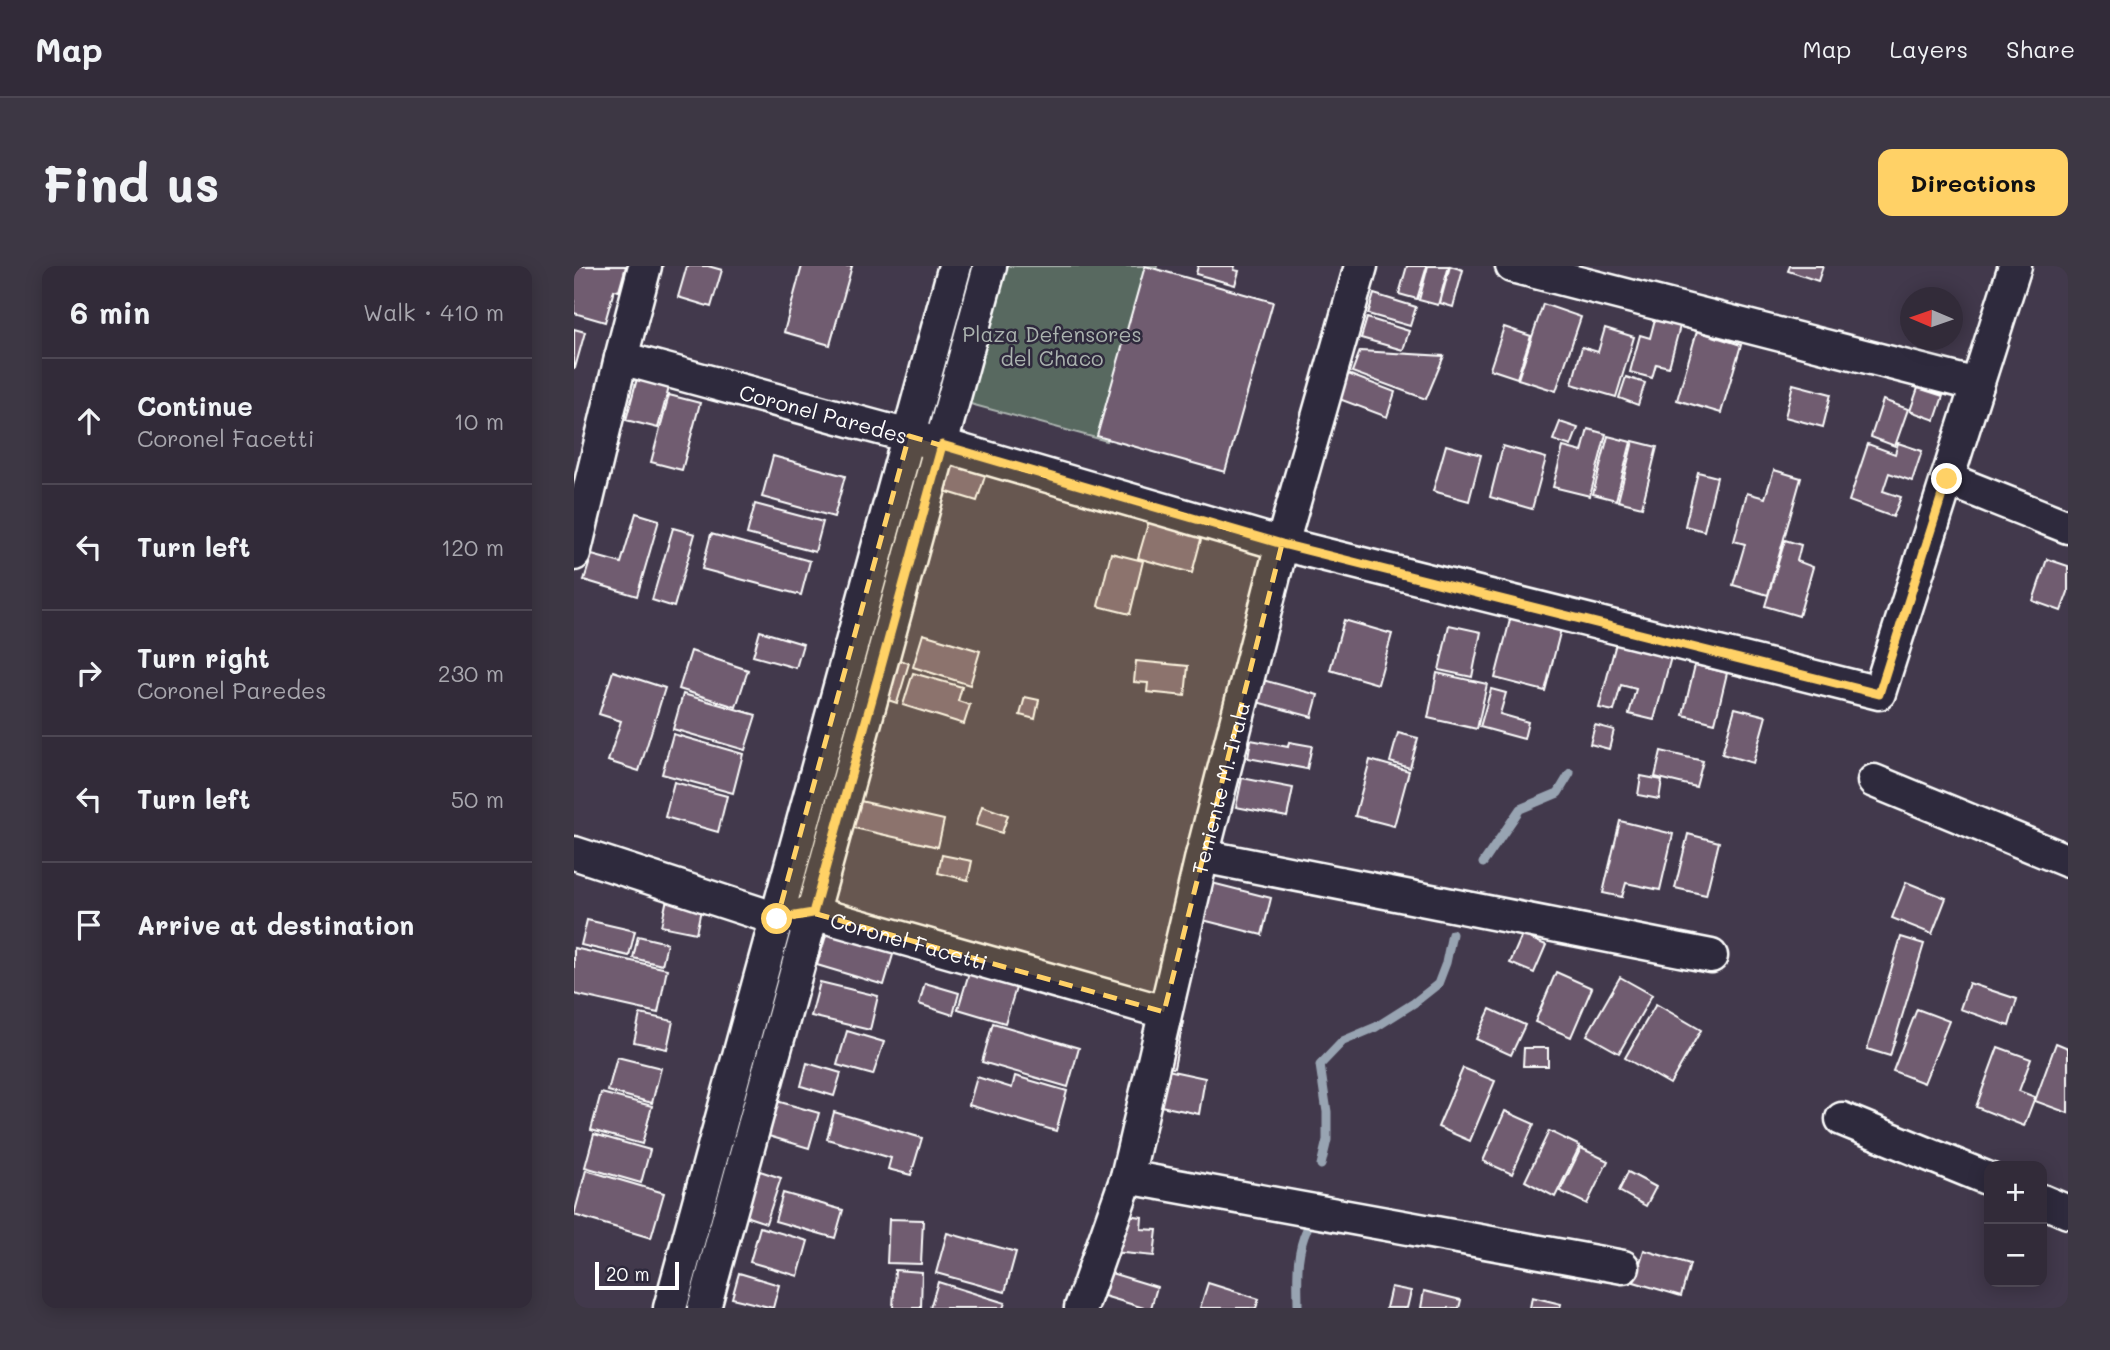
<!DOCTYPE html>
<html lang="en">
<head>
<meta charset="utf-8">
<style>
	:root { --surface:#322b39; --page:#3d3744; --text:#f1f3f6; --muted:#a8a7ae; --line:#4d4753; --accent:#ffd166 }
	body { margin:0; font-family:Mali,sans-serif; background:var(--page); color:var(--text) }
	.controls { position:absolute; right:21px; bottom:21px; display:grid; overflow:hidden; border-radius:14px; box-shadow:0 4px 18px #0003 }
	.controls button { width:63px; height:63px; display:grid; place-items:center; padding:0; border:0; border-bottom:2px solid var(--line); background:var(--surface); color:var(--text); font:35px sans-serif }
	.compass { position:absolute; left:1326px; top:21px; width:63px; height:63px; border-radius:50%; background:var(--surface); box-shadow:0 4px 18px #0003; rotate:272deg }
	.scale { position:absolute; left:21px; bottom:18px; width:84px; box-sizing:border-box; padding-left:7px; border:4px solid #fff; border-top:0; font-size:19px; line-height:24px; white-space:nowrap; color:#fff; -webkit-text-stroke:5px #2f2a3d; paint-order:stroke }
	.stop { position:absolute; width:21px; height:21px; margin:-16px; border:5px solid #ffd166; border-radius:50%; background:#fff }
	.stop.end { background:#ffd166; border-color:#fff; box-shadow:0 2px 7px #0008 }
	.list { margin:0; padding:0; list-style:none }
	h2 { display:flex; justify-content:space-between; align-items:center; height:91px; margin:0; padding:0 28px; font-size:30px }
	h2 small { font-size:23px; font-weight:400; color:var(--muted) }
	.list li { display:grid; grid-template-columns:46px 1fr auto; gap:21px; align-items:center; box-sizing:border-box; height:126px; padding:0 28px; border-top:2px solid var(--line) }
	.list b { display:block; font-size:26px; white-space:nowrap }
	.list p { margin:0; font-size:23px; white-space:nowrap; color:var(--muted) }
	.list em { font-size:23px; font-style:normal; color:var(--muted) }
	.icon { flex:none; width:38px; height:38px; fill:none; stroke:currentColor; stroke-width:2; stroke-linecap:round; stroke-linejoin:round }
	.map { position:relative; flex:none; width:1494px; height:1042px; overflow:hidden; border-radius:14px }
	header { display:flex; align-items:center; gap:42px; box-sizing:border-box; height:98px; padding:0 35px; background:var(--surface); border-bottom:2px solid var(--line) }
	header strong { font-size:33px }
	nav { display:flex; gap:38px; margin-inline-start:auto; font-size:24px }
	.intro { display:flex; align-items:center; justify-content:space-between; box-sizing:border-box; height:168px; padding:0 42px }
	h1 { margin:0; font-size:49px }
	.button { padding:18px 32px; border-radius:14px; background:var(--accent); color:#111; font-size:24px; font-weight:700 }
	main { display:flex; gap:42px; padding:0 42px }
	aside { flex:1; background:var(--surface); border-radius:14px; box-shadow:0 4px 18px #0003 }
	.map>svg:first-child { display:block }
	.green { fill:#586960; stroke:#acb4b0; stroke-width:2 }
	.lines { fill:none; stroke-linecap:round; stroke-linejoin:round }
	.stream { stroke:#98a4b2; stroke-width:9 }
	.building { fill:#705b70; stroke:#fff; stroke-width:2 }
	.minor-casing { stroke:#fff; stroke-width:37 }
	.minor { stroke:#2f2a3d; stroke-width:32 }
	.route { stroke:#ffd166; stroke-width:9 }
	.marked { fill:#ffd166; fill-opacity:0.2; stroke:#ffd166; stroke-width:5; stroke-dasharray:14 9; stroke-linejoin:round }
	.labels { text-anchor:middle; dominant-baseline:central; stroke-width:5; stroke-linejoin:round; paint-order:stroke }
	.park-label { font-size:21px; fill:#acb4b0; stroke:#2f2a3d }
	.street-label { font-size:21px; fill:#fff; stroke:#2f2a3d }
</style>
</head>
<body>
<header>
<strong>Map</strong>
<nav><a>Map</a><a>Layers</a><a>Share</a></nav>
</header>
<div class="intro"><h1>Find us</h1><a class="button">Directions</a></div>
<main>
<aside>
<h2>6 min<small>Walk · 410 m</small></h2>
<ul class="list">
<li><svg class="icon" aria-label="ahead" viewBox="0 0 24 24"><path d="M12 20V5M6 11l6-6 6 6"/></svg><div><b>Continue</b><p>Coronel Facetti</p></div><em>10 m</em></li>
<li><svg class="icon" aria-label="left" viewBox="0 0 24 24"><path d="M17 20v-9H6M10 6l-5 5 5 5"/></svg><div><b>Turn left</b></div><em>120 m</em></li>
<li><svg class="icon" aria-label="right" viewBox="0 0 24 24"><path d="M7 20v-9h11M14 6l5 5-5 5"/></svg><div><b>Turn right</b><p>Coronel Paredes</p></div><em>230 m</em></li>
<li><svg class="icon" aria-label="left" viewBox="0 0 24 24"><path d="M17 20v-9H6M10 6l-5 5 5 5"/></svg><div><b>Turn left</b></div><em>50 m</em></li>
<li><svg class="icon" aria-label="arrive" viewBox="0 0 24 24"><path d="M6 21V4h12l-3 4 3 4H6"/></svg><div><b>Arrive at destination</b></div></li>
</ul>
</aside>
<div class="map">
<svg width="1494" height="1042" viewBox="0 0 1494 1042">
	<rect width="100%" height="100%" fill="#42394c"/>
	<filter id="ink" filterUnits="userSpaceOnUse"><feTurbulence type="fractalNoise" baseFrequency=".0143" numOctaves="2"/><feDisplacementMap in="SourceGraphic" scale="14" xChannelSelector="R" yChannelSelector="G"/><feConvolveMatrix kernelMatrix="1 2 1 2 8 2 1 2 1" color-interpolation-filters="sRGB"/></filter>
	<g filter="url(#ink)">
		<path class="green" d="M416,0H583L533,175L378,133Z"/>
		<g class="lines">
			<g class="stream">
				<path d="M909,597L946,543L984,527L996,507"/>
				<path d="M747,899L753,874V846L746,799L769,775L802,761L840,737L864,718L872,697L878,668"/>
				<path d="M724,1042C724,1014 721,989 733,963"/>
			</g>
		</g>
		<g class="building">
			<path d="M0,0H52L45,25L40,24L31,56L0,47Z"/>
			<path d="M113,0H134L148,4L137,41L104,31Z"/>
			<path d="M228,0H278L256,79L210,66Z"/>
			<path d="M571,0L699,36L651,206L523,170Z"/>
			<path d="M624,0H661L660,4L665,5L661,19L622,8Z"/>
			<path d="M833,0H853L843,33L825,28Z"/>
			<path d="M854,0H875L864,39L845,34Z"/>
			<path d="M876,0L889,4L879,41L866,37Z"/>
			<path d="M1216,0H1249L1244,15L1214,5Z"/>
			<path d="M800,28L842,41L836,60L794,48Z"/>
			<path d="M969,38L1007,51L982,125L944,113Z"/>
			<path d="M793,52L835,65L829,84L787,72Z"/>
			<path d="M1081,53L1106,60L1095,101L1082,98L1078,112L1056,106L1066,69L1076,72Z"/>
			<path d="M930,61L957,70L943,112L916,103Z"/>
			<path d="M1031,62L1060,71L1042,131L998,118L1008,81L1024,86Z"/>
			<path d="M0,63L11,66L1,102H0Z"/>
			<path d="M1123,65L1167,79L1147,147L1103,134Z"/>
			<path d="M786,85L870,90L852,133L778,106Z"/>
			<path d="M761,103L821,126L813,151L752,128Z"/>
			<path d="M65,105L97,114L84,162L52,154Z"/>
			<path d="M1052,111L1071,117L1064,139L1045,132Z"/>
			<path d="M1219,118L1257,128L1249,161L1211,151Z"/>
			<path d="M1344,122L1369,130L1361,154L1336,145Z"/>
			<path d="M95,129L126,137L108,204L77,196Z"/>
			<path d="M1309,134L1334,143L1321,180L1297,171Z"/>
			<path d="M986,156L1004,162L997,180L979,174Z"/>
			<path d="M1014,163L1032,168L1016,230L979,221L989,181L1008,186Z"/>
			<path d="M1034,170L1057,176L1042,234L1019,228Z"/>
			<path d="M1059,175L1083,181L1068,241L1044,235Z"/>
			<path d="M1324,177L1348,185L1338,215L1315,207L1309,225L1327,231L1319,251L1275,235L1294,178L1321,188Z"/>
			<path d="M872,179L907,189L895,235L859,225Z"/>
			<path d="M929,180L972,192L958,243L916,231Z"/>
			<path d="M199,190L271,210L260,251L188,231Z"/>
			<path d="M376,196L412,207L403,235L367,224Z"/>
			<path d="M1200,204L1227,212L1194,329L1159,319L1171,278L1160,275L1173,227L1191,232Z"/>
			<path d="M1124,206L1143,211L1130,265L1111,260Z"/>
			<path d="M181,238L249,256L241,286L173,268Z"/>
			<path d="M62,247L85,254L63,330L10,314L18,289L47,297Z"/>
			<path d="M576,251L629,266L618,307L564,292Z"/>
			<path d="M99,262L121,268L100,341L78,334Z"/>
			<path d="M137,268L236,295L227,329L128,303Z"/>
			<path d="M1211,274L1227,279L1223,295L1239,301L1225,350L1191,340Z"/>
			<path d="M537,287L569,295L556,348L524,340Z"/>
			<path d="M1473,293L1494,300V326L1487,345L1459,335Z"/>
			<path d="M937,350L987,363L971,425L921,412Z"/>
			<path d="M770,354L818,368L804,418L756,404Z"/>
			<path d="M875,359L907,366L898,411L865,404Z"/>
			<path d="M186,365L229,378L222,402L179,390Z"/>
			<path d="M349,368L406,385L396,419L339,401Z"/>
			<path d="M1042,377L1097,391L1080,454L1055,448L1062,423L1047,419L1040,445L1025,442Z"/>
			<path d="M117,385L174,404L162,441L105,423Z"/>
			<path d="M314,391L335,397L323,437L302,430Z"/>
			<path d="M562,395L614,400L611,430L573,426L574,417L560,416Z"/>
			<path d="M1121,399L1153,407L1141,457L1109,449Z"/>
			<path d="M39,405L91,422L65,505L34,495L47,455L25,448Z"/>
			<path d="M339,407L388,421L384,435L396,439L390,458L329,439Z"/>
			<path d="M863,407L913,418L903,463L854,452Z"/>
			<path d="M685,413L744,429L738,451L679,435Z"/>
			<path d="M917,423L932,427L926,448L954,456L950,473L906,461Z"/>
			<path d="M109,428L182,449L171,484L99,463Z"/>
			<path d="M451,431L465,434L461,453L446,449Z"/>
			<path d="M1161,442L1192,450L1179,497L1148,488Z"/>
			<path d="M1021,459L1040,464L1035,483L1016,478Z"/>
			<path d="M824,467L844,472L836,502L816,496Z"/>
			<path d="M99,468L169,488L159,527L88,508Z"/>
			<path d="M677,474L714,481L715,476L738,480L733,503L674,492Z"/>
			<path d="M1087,485L1129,495L1122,521L1081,511Z"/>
			<path d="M796,494L835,505L820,560L781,550Z"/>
			<path d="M1067,510L1088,514L1085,533L1064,529Z"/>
			<path d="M668,512L719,522L713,551L662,541Z"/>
			<path d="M100,516L153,530L144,566L91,551Z"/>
			<path d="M273,532L370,554L364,581L267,559Z"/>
			<path d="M408,540L434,549L428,567L402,559Z"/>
			<path d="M1046,555L1099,568L1086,624L1052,617L1048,631L1029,627Z"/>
			<path d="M1114,568L1145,576L1132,629L1101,622Z"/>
			<path d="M368,589L398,595L394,614L364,607Z"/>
			<path d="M626,614L697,632L688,669L617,651Z"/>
			<path d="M1332,616L1372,632L1358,668L1318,652Z"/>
			<path d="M94,628L129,634L122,667L87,660Z"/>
			<path d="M13,654L61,665L55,690L7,679Z"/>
			<path d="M254,663L321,682L310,719L243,699Z"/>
			<path d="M948,669L972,679L960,707L936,697Z"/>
			<path d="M64,670L93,677L88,699L59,692Z"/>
			<path d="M1327,671L1350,678L1316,790L1293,783Z"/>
			<path d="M0,682L93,703L84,747L0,728Z"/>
			<path d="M982,706L1018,722L997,771L961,756Z"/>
			<path d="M395,707L442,722L431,757L384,743Z"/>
			<path d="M1046,711L1078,729L1045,787L1013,769Z"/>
			<path d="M246,716L304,730L296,764L237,750Z"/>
			<path d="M351,717L385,727L379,749L345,738Z"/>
			<path d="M1395,717L1443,733L1435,760L1386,743Z"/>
			<path d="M1082,738L1127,764L1096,818L1051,792Z"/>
			<path d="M916,743L951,759L937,789L902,773Z"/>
			<path d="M1343,743L1375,755L1350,817L1319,805Z"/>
			<path d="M66,748L99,755L93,783L60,776Z"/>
			<path d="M593,753L609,756L600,802L584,799Z"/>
			<path d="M419,757L505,782L494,821L408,796Z"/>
			<path d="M273,765L310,776L299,809L263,799Z"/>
			<path d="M1482,777L1494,782V847L1461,835Z"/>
			<path d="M1424,781L1457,793L1445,825L1461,831L1450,860L1402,841Z"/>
			<path d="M950,782H974V800H949Z"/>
			<path d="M43,791L87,802L78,837L34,825Z"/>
			<path d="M233,797L267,807L260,830L227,820Z"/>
			<path d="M889,802L921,815L896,875L864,861Z"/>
			<path d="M589,803L631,812L625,848L582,839Z"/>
			<path d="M441,810L493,825L482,865L395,839L403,811L438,822Z"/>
			<path d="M27,827L78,840L68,878L17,864Z"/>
			<path d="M192,832L245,847L235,882L181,866Z"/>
			<path d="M931,845L960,858L938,908L909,895Z"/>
			<path d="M260,846L348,872L337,909L314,903L317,892L253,873Z"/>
			<path d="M975,865L1006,880L981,931L951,915Z"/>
			<path d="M20,868L76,884L67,917L11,901Z"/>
			<path d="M1007,882L1034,895L1013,938L986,925Z"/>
			<path d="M12,904L90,927L77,972L0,949Z"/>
			<path d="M186,905L207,912L192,957L171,950Z"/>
			<path d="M1054,906L1082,921L1072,940L1045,925Z"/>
			<path d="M209,927L269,944L261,972L201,955Z"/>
			<path d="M543,948L568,951L567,963L583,964L580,990L539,986Z"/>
			<path d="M315,953L349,954L347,998L313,997Z"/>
			<path d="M186,961L234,975L224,1010L176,996Z"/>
			<path d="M373,967L442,986L431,1026L362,1007Z"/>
			<path d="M1070,984L1116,998L1107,1030L1060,1016Z"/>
			<path d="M321,1004L348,1006L347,1042H319Z"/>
			<path d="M165,1007L205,1019L199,1042L158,1032Z"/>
			<path d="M537,1007L583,1021L577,1042H570L530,1030Z"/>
			<path d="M364,1016L431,1037L429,1042H356Z"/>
			<path d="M634,1017L685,1033L682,1042H626Z"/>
			<path d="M817,1021L837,1025L833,1042H812Z"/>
			<path d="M850,1025L887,1034L885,1042H847Z"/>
			<path d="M958,1031L987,1038L986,1042H956Z"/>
		</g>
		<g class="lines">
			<g class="minor-casing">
				<g id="minor">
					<path d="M938,0L1403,119"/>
					<path id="s1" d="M47,92L368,179L708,278L1305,427L1441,0"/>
					<path d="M1373,213L1494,261"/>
					<path d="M0,288L47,92L71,0"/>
					<path d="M1300,515L1494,595"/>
					<path id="s2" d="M0,587L203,653L239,647L590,746"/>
					<path d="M628,590L1137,690"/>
					<path d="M1268,853L1415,913"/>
					<path d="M553,911L1049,1001"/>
					<path d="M1468,935L1494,946"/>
					<path d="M96,1042L381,0"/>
					<path d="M130,1042L416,0"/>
					<path id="s3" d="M507,1042L553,911L628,590L708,278L787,0"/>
				</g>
			</g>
			<use href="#minor" class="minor"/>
		</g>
	</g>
	<g class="lines" filter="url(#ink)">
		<path class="route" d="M203,653L239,647L368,179L708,278L1305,428L1373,213"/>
	</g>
	<path class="marked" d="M335,170L708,278L590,746L239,647L203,653Z"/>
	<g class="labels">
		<g class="park-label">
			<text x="478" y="67">Plaza Defensores<tspan x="478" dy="24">del Chaco</tspan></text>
		</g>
		<g class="street-label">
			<text stroke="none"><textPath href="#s1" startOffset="210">Coronel Paredes</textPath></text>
			<text stroke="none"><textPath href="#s3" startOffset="539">Teniente M. Irala</textPath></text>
			<text stroke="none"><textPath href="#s2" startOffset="350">Coronel Facetti</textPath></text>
		</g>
	</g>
</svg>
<div class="controls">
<button>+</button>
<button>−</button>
</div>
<svg class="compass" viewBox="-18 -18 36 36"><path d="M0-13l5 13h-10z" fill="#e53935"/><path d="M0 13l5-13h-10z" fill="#a8a7ae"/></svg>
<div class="scale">20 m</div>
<div class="stop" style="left:203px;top:653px"></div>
<div class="stop end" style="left:1373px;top:213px"></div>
</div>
</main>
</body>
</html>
